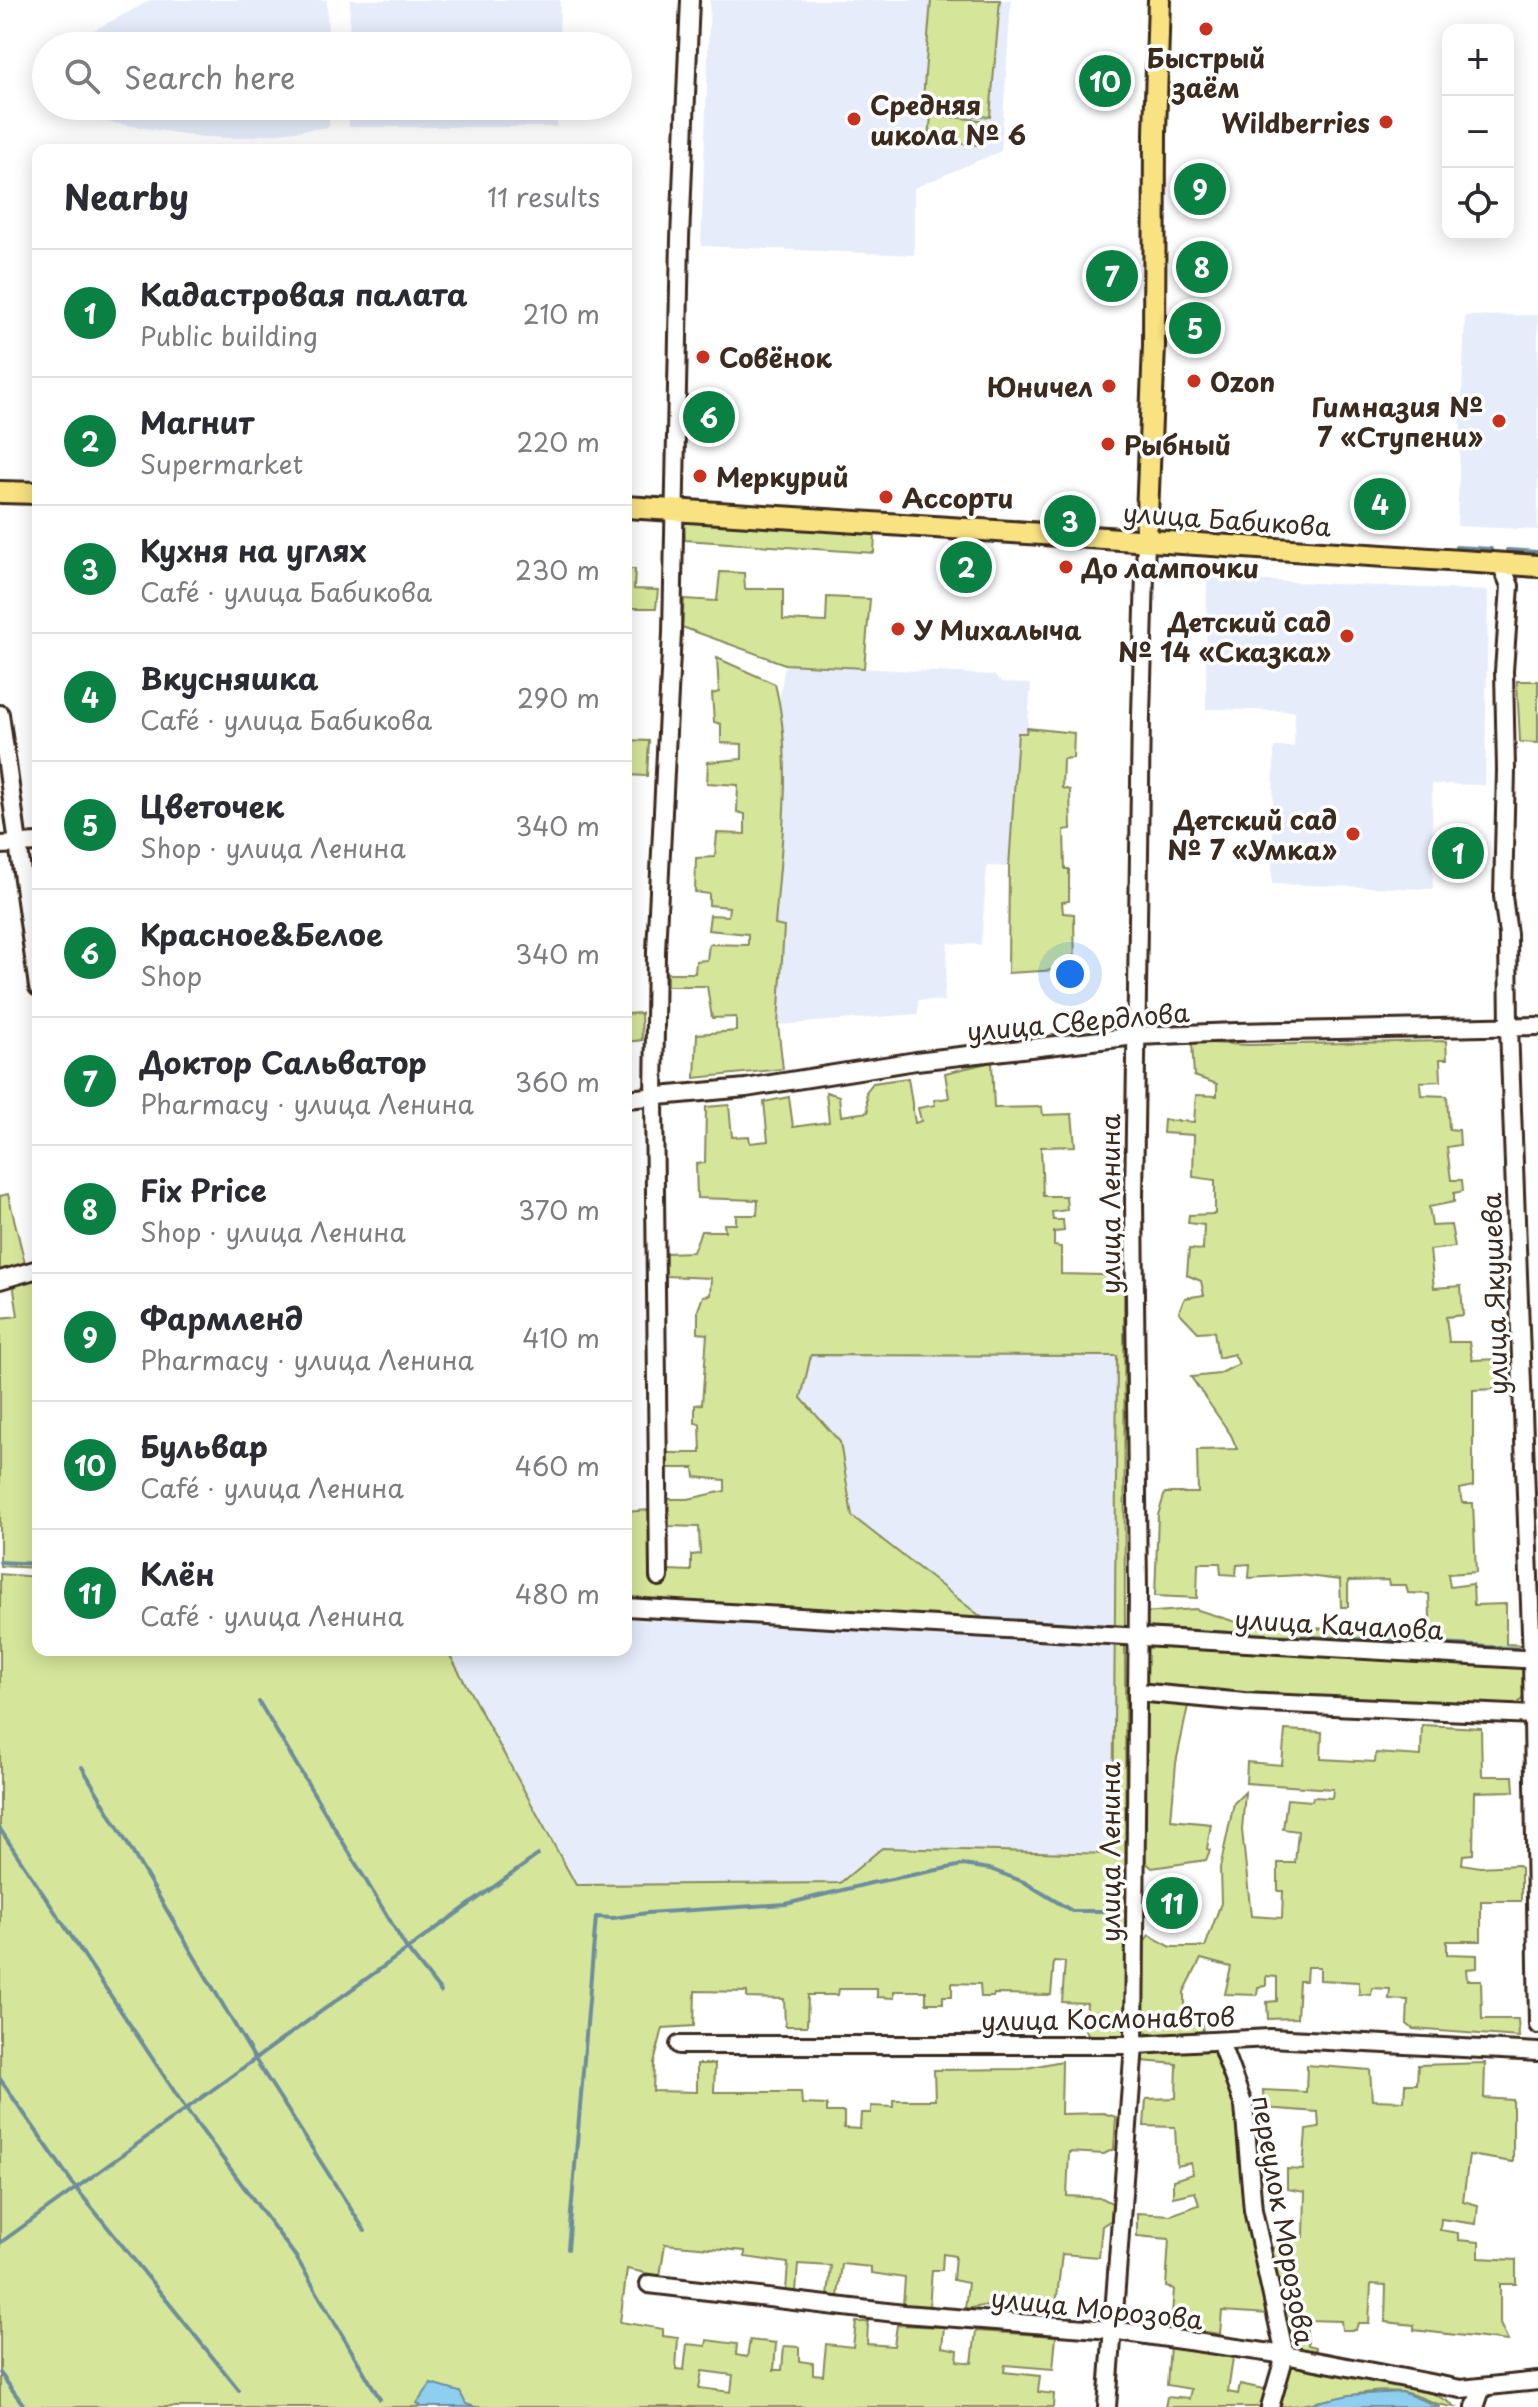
<!DOCTYPE html>
<html lang="en">
<head>
<meta charset="utf-8">
<style>
	:root { --surface:#fff; --page:#f7f7f7; --text:#2b2b33; --muted:#7c7c81; --line:#e1e1e2; --accent:#0b8043 }
	body { margin:0; font-family:"Playpen Sans",sans-serif; background:var(--page); color:var(--text) }
	.controls { position:absolute; right:24px; top:24px; display:grid; overflow:hidden; border-radius:16px; box-shadow:0 4px 20px #0003 }
	.controls button { width:72px; height:72px; display:grid; place-items:center; padding:0; border:0; border-bottom:2px solid var(--line); background:var(--surface); color:var(--text); font:40px sans-serif }
	.you { position:absolute; left:1070px; top:974px; width:28px; height:28px; margin:-20px; border:6px solid #fff; border-radius:50%; background:#1a73e8; box-shadow:0 0 0 12px #1a73e833 }
	.badge { display:grid; place-items:center; width:52px; height:52px; border-radius:50%; background:var(--accent); color:#fff; font-size:26px; font-weight:700 }
	.pin { position:absolute; translate:-50% -50%; border:4px solid #fff; box-shadow:0 2px 8px #0006 }
	.list { margin:0; padding:0; list-style:none }
	h2 { display:flex; justify-content:space-between; align-items:center; height:104px; margin:0; padding:0 32px; font-size:34px }
	h2 small { font-size:26px; font-weight:400; color:var(--muted) }
	.list li { display:grid; grid-template-columns:52px 1fr auto; gap:24px; align-items:center; box-sizing:border-box; height:128px; padding:0 32px; border-top:2px solid var(--line) }
	.list b { display:block; font-size:30px; white-space:nowrap }
	.list p { margin:0; font-size:26px; white-space:nowrap; color:var(--muted) }
	.list em { font-size:26px; font-style:normal; color:var(--muted) }
	.icon { flex:none; width:44px; height:44px; fill:none; stroke:currentColor; stroke-width:2; stroke-linecap:round; stroke-linejoin:round }
	.map { position:relative; flex:none; width:1538px; height:2407px; overflow:hidden }
	.search { position:absolute; background:var(--surface); box-shadow:0 4px 20px #0003; left:32px; top:32px; width:600px; height:88px; display:flex; align-items:center; gap:20px; box-sizing:border-box; padding:0 28px; border-radius:44px; color:var(--muted); font-size:30px }
	.panel { position:absolute; background:var(--surface); box-shadow:0 4px 20px #0003; left:32px; top:144px; width:600px; height:1512px; border-radius:16px }
	.map>svg:first-child { display:block }
	.built { fill:#e6ecfa }
	.green { fill:#d5e69a; stroke:#88885c; stroke-width:2; fill-rule:evenodd }
	.water { fill:#8ecff0; stroke:#6d8d9c; stroke-width:2 }
	.lines { fill:none; stroke-linecap:round; stroke-linejoin:round }
	.stream { stroke:#6d8d9c; stroke-width:4 }
	.minor-casing { stroke:#3b2a1e; stroke-width:22 }
	.major-casing { stroke:#3b2a1e; stroke-width:26 }
	.minor { stroke:#fff; stroke-width:16 }
	.major { stroke:#f8e281; stroke-width:20 }
	.poi-dot { fill:#c8321e; stroke:#fff; stroke-width:3 }
	.labels { text-anchor:middle; dominant-baseline:central; stroke-width:7; stroke-linejoin:round; paint-order:stroke }
	.poi-label { font-size:26px; font-weight:bold; fill:#3b2a1e; stroke:#fff; text-anchor:start }
	.street-label { font-size:26px; fill:#3b2a1e; stroke:#fff }
</style>
</head>
<body>
<div class="map">
<svg width="1538" height="2407" viewBox="0 0 1538 2407">
	<rect width="100%" height="100%" fill="#fff"/>
	<filter id="ink" filterUnits="userSpaceOnUse"><feTurbulence type="fractalNoise" baseFrequency=".0125" numOctaves="2"/><feDisplacementMap in="SourceGraphic" scale="16" xChannelSelector="R" yChannelSelector="G"/><feConvolveMatrix kernelMatrix="1 2 1 2 8 2 1 2 1" color-interpolation-filters="sRGB"/></filter>
	<g filter="url(#ink)">
		<g class="built">
			<path d="M151,0H327L328,46H73L72,42Z"/>
			<path d="M350,0H560L559,46H349Z"/>
			<path d="M710,0H1011L1001,151L914,188V255L701,246Z"/>
			<path d="M80,106H329V127L237,138L202,137L82,118Z"/>
			<path d="M349,106H558L557,127H349Z"/>
			<path d="M1538,315V530L1457,526L1465,316Z"/>
			<path d="M1207,578L1488,591L1485,785L1432,784L1433,889L1272,884L1274,747H1294L1295,711L1206,709Z"/>
			<path d="M785,664L993,675L1002,682L1031,684L1027,733H1018L1009,867L987,866L981,945L948,943L944,1001L918,1000V1014L778,1025L784,928L775,926L783,785V717L779,702Z"/>
			<path d="M811,1355L1117,1356L1114,1854L883,1848L841,1883L576,1885L447,1650H626V1612L989,1623L852,1516L840,1442L801,1398Z"/>
		</g>
		<g class="green">
			<path d="M931,0H1000L990,117L922,111Z"/>
			<path d="M931,115L980,120L978,145L929,141Z"/>
			<path d="M684,520L875,534L874,553L685,540Z"/>
			<path d="M626,569H635L634,589L658,590L656,608H626Z"/>
			<path d="M720,572L744,573L745,589H783V620L826,622L827,597L870,599L864,668L785,664L682,627L684,599L717,601Z"/>
			<path d="M717,658L775,684C794,759 781,848 775,925L784,927L778,1025L783,1069L695,1078L697,1034L736,1031V1017L712,1018L707,986H667V973H695L696,961L707,960L709,944L748,945V934L708,930L710,915L728,916L729,907L709,905V894L695,892L696,858L715,857L717,833L745,834V814L737,812L738,785L707,783L708,762L742,759V744L721,743V724L714,722L712,694L719,692Z"/>
			<path d="M1517,681H1538V743L1520,742Z"/>
			<path d="M1027,728L1074,733L1073,758L1063,759L1062,788L1070,790L1071,829L1064,830L1065,869H1069V901L1062,902L1063,913L1074,914L1075,969L1008,973L1009,867L1018,733H1026Z"/>
			<path d="M626,740L649,741L647,776L626,775Z"/>
			<path d="M641,1013L642,1040L626,1042V1014Z"/>
			<path d="M1446,1041L1447,1059H1440L1441,1081L1420,1082L1421,1095L1447,1096L1449,1129L1459,1130L1460,1145L1447,1147L1451,1180H1462L1463,1191L1454,1193V1202L1429,1207L1432,1226L1451,1225L1455,1247L1430,1250L1434,1288L1461,1286L1463,1315L1446,1317L1449,1342H1469L1472,1360L1502,1359L1499,1389L1473,1390V1486L1460,1489L1462,1503H1473L1476,1572L1448,1574L1450,1587L1473,1584L1474,1605L1506,1604V1644L1525,1645V1654L1144,1634L1143,1613L1195,1609L1242,1624L1431,1635L1429,1594L1408,1593L1406,1585H1389L1388,1580L1348,1581V1607H1341L1340,1580L1299,1575L1249,1578L1250,1564L1237,1565L1236,1575L1221,1574L1220,1563H1198L1197,1598L1155,1596L1158,1515L1165,1493H1198L1197,1450L1237,1449L1231,1435L1191,1377L1219,1374L1239,1364L1234,1354L1218,1358L1214,1331L1198,1332L1179,1312L1185,1298L1204,1295L1201,1281L1187,1275L1189,1249L1203,1250L1204,1225L1188,1223L1189,1215L1215,1214V1180L1193,1177L1194,1135L1163,1133L1164,1120L1194,1122L1196,1095L1217,1096V1084L1194,1076L1192,1042L1248,1045Z"/>
			<path d="M992,1062L994,1108L1042,1107L1043,1115L1072,1114L1075,1146L1041,1147L1043,1196H1066L1067,1210L1052,1212L1053,1220H1063L1064,1231L1054,1232V1246L1061,1247V1274L1103,1275L1124,1282L1126,2029L1122,2037L1110,2039L1090,2036L1085,2030L1087,2003L1062,2002L1065,1962L1054,1961L1051,1995L994,1994L993,1997H981L980,1984L952,1983V1996H943V2003H926V1991H894V1998L877,1997V1989H839L838,1995H808L807,2026H785L784,1999L747,1998V1992L695,1991L694,2026L663,2028L654,2063L653,2091L697,2092V2064H715L714,2092H801L802,2104L827,2105V2112H844V2128L860,2129L861,2113H871V2106L893,2107V2100H935L934,2070L1022,2069L1062,2061L1061,2114L1103,2113L1116,2117L1114,2149L1104,2154L1069,2152L1067,2196L1102,2198L1112,2203L1111,2220L1102,2226L1099,2257L1062,2254L1055,2314L982,2306L965,2309L968,2283L953,2280L955,2256L943,2254L942,2270H932L929,2307L903,2305L905,2278L871,2273V2267L842,2264L838,2297H828L831,2266L798,2264L796,2292L786,2291L788,2263L745,2257V2251L665,2244L660,2276L627,2269L620,2322L663,2329V2336L678,2338L676,2369L684,2370L687,2344L706,2346L707,2340L737,2344L736,2355L747,2357L750,2340L776,2343L774,2370H782L784,2346L799,2347V2361L813,2363V2374L823,2375L826,2344L853,2347L856,2322H868L867,2344L894,2346L897,2325L944,2327L942,2347L958,2350L957,2361L972,2363L976,2331L1056,2336L1053,2369L1005,2365L1004,2372L1040,2376L1038,2392L1054,2394L1053,2407H0V1574L38,1577V1650H447L576,1885L840,1883L882,1848L1113,1854L1117,1356L811,1355L801,1398L840,1442L852,1516L989,1623L626,1603V1512L649,1510L650,1580H668L669,1570L691,1571V1555L700,1554L699,1527L669,1526L668,1499H688L725,1491V1480L695,1477L694,1468H667V1453H701L700,1424L695,1423V1405L702,1404L707,1334L698,1333V1310L703,1296L710,1295L711,1278L665,1276V1253L693,1252L701,1231H725L724,1224H736V1215H757L758,1200L697,1198L696,1164L705,1163L706,1107L729,1105L732,1137L749,1136L750,1143L768,1141L764,1102L789,1097L793,1127L829,1122L826,1092L839,1096L841,1116L868,1112L866,1092L873,1083L908,1078L915,1123L921,1121L918,1108L935,1105L934,1100L949,1098L945,1073ZM702,2371L733,2375L731,2392L699,2388Z"/>
			<path d="M8,1194L25,1263L16,1268L0,1271V1196Z"/>
			<path d="M38,1275V1568L0,1566V1318L18,1316L14,1290L16,1282Z"/>
			<path d="M1154,1643L1520,1663L1527,1671C1526,1691 1528,1700 1508,1709L1245,1696L1146,1686L1143,1681V1651Z"/>
			<path d="M1143,1697L1189,1701L1176,1763L1171,1820L1211,1824L1207,1849L1210,1850L1206,1860L1152,1868L1141,1858Z"/>
			<path d="M1422,1725L1481,1728L1482,1776H1513L1514,1791L1474,1792L1473,1854L1463,1855L1462,1864L1480,1867L1517,1865L1521,1868V1901H1481V1941H1447V1954L1477,1955V1968L1466,1969L1467,1980H1481L1482,2019H1518L1519,2037L1413,2029L1407,2024L1408,2000L1389,1999L1390,1989L1372,1988L1371,1995L1359,1994V1982L1320,1980V1967H1307L1306,1981H1299L1297,2018L1268,2019L1267,2002L1277,2001V1977L1266,1976V1986L1258,1987L1257,1995L1225,1994L1231,1967L1201,1959L1184,1992V2021H1201L1204,2036C1184,2037 1159,2043 1143,2030L1140,2017L1141,1946L1149,1935L1171,1947H1205L1221,1903L1220,1868L1234,1803L1245,1792L1242,1830L1251,1916L1282,1918L1283,1891H1278V1863H1295L1298,1831L1283,1829L1287,1799L1312,1801L1313,1797L1332,1798L1333,1789L1246,1783L1247,1762L1282,1765L1285,1730L1322,1732L1321,1759L1375,1762L1376,1753L1421,1756Z"/>
			<path d="M1211,2048L1225,2065L1239,2109L1258,2279L1269,2314L1222,2311L1220,2334L1171,2327L1174,2289L1166,2287L1169,2239L1137,2236V2213L1171,2215L1199,2205L1195,2192L1173,2197V2180L1193,2174L1191,2163L1177,2166L1175,2127L1144,2126L1146,2099L1176,2098L1177,2064L1141,2061L1140,2050Z"/>
			<path d="M1485,2063L1484,2098L1513,2100V2162L1469,2155L1463,2201L1478,2205L1476,2224L1441,2219L1440,2230L1458,2233V2240L1479,2242V2258L1516,2260V2284H1500V2324L1508,2341L1414,2330V2325L1385,2322L1386,2285L1371,2284L1369,2323H1358L1356,2330H1342L1341,2321L1306,2320L1308,2345L1316,2347L1315,2356L1290,2352L1268,2248L1285,2247V2240L1304,2237L1305,2192L1287,2189V2169L1303,2170L1306,2130L1319,2128L1318,2112L1264,2108L1263,2090L1306,2092L1307,2065L1370,2070L1372,2100L1404,2101L1405,2084H1417L1418,2065Z"/>
			<path d="M1170,2346L1233,2358L1228,2392L1238,2394L1240,2384L1268,2390L1262,2407H1165L1167,2397L1189,2399L1191,2389L1167,2385Z"/>
			<path d="M1292,2365C1344,2373 1412,2375 1456,2407C1436,2407 1421,2395 1402,2392C1359,2387 1318,2407 1276,2407Z"/>
		</g>
		<g class="water">
			<path d="M431,2384L460,2392L466,2404L475,2407H422L417,2403Z"/>
			<path d="M1402,2392L1440,2407H1296L1349,2395Z"/>
		</g>
		<g class="lines">
			<g class="stream">
				<path d="M1456,547L1491,549"/>
				<path d="M1507,550L1538,552"/>
				<path d="M0,1562L38,1564"/>
				<path d="M957,1618L1127,1628"/>
				<path d="M1150,1629L1396,1641"/>
				<path d="M1409,1642L1523,1649"/>
				<path d="M259,1702L407,1949L441,1992"/>
				<path d="M82,1767L255,2059L365,2231"/>
				<path d="M0,1829L186,2109L296,2257L380,2399"/>
				<path d="M0,2079L76,2188L239,2390"/>
				<path d="M0,2243L538,1855"/>
				<path d="M568,2249L596,1917L613,1918L647,1913L786,1904L871,1883L963,1865L990,1869L1024,1882L1072,1911H1115"/>
				<path d="M0,2373L25,2407"/>
			</g>
			<g class="minor-casing">
				<g id="minor">
					<path d="M1501,564L1510,586L1504,671L1506,770L1503,896L1508,934L1509,1027L1532,1659L1538,2025"/>
					<path d="M0,714L38,987"/>
					<path d="M0,845L38,843"/>
					<path d="M626,1099L746,1088L916,1061L1136,1036L1236,1032L1538,1026"/>
					<path d="M0,1280L38,1269"/>
					<path d="M659,1577L654,1098L656,951L672,633L680,239L690,0"/>
					<path d="M626,1607L1538,1660"/>
					<path d="M1137,1692L1244,1702L1533,1715"/>
					<path d="M1220,2042L1244,2106L1253,2210L1285,2355L1270,2407"/>
					<path d="M679,2045H1134L1270,2038L1538,2052"/>
					<path d="M649,2284L904,2314L1112,2330L1285,2355L1461,2389L1538,2381"/>
					<path d="M1107,2407L1134,2045L1138,1592L1134,1198L1141,715L1146,539"/>
					<path d="M1475,2407L1482,2387"/>
				</g>
			</g>
			<g class="major-casing">
				<g id="major">
					<path d="M0,492L38,493"/>
					<path d="M626,507L1538,566"/>
					<path d="M1146,539L1154,346L1155,133L1159,0"/>
				</g>
			</g>
			<use href="#minor" class="minor"/>
			<use href="#major" class="major"/>
		</g>
	</g>
	<g class="poi-dot">
		<circle cx="1206" cy="29" r="8"/>
		<circle cx="854" cy="119" r="8"/>
		<circle cx="1386" cy="122" r="8"/>
		<circle cx="703" cy="357" r="8"/>
		<circle cx="1194" cy="381" r="8"/>
		<circle cx="1109" cy="386" r="8"/>
		<circle cx="1499" cy="421" r="8"/>
		<circle cx="1108" cy="444" r="8"/>
		<circle cx="700" cy="476" r="8"/>
		<circle cx="886" cy="497" r="8"/>
		<circle cx="1066" cy="567" r="8"/>
		<circle cx="898" cy="629" r="8"/>
		<circle cx="1347" cy="636" r="8"/>
		<circle cx="1353" cy="834" r="8"/>
	</g>
	<g class="labels">
		<g class="poi-label">
			<text x="1206" y="57" text-anchor="middle">Быстрый<tspan x="1206" dy="30">заём</tspan></text>
			<text x="870" y="104">Средняя<tspan x="870" dy="30">школа № 6</tspan></text>
			<text x="1370" y="122" text-anchor="end">Wildberries</text>
			<text x="719" y="357">Совёнок</text>
			<text x="1210" y="381">Ozon</text>
			<text x="1093" y="386" text-anchor="end">Юничел</text>
			<text x="1483" y="406" text-anchor="end">Гимназия №<tspan x="1483" dy="30">7 «Ступени»</tspan></text>
			<text x="1124" y="444">Рыбный</text>
			<text x="716" y="476">Меркурий</text>
			<text x="902" y="497">Ассорти</text>
			<text x="1082" y="567">До лампочки</text>
			<text x="1331" y="621" text-anchor="end">Детский сад<tspan x="1331" dy="30">№ 14 «Сказка»</tspan></text>
			<text x="914" y="629">У Михалыча</text>
			<text x="1337" y="819" text-anchor="end">Детский сад<tspan x="1337" dy="30">№ 7 «Умка»</tspan></text>
		</g>
		<g class="street-label">
			<text transform="translate(1227 519) rotate(4)">улица Бабикова</text>
			<text transform="translate(1078 1021) rotate(-5)">улица Свердлова</text>
			<text transform="translate(1109 1204) rotate(-90)">улица Ленина</text>
			<text transform="translate(1494 1294) rotate(-92)">улица Якушева</text>
			<text transform="translate(1339 1624) rotate(3)">улица Качалова</text>
			<text transform="translate(1109 1852) rotate(-90)">улица Ленина</text>
			<text transform="translate(1108 2018) rotate(-1)">улица Космонавтов</text>
			<text transform="translate(1284 2220) rotate(80)">переулок Морозова</text>
			<text transform="translate(1097 2308) rotate(6)">улица Морозова</text>
		</g>
	</g>
</svg>
<div class="controls">
<button>+</button>
<button>−</button>
<button><svg class="icon" aria-label="locate" viewBox="0 0 24 24"><circle cx="12" cy="12" r="6"/><path d="M12 2v4M12 18v4M2 12h4M18 12h4"/></svg></button>
</div>
<div class="you"></div>
<div class="pin badge" style="left:1458px;top:853px">1</div>
<div class="pin badge" style="left:966px;top:567px">2</div>
<div class="pin badge" style="left:1070px;top:521px">3</div>
<div class="pin badge" style="left:1380px;top:504px">4</div>
<div class="pin badge" style="left:1195px;top:328px">5</div>
<div class="pin badge" style="left:709px;top:417px">6</div>
<div class="pin badge" style="left:1112px;top:276px">7</div>
<div class="pin badge" style="left:1202px;top:267px">8</div>
<div class="pin badge" style="left:1200px;top:189px">9</div>
<div class="pin badge" style="left:1105px;top:81px">10</div>
<div class="pin badge" style="left:1172px;top:1903px">11</div>
<div class="search"><svg class="icon" aria-label="search" viewBox="0 0 24 24"><circle cx="10" cy="10" r="6"/><path d="M15 15l6 6"/></svg>Search here</div>
<section class="panel">
<h2>Nearby<small>11 results</small></h2>
<ul class="list">
<li><span class="badge">1</span><div><b>Кадастровая палата</b><p>Public building</p></div><em>210 m</em></li>
<li><span class="badge">2</span><div><b>Магнит</b><p>Supermarket</p></div><em>220 m</em></li>
<li><span class="badge">3</span><div><b>Кухня на углях</b><p>Café · улица Бабикова</p></div><em>230 m</em></li>
<li><span class="badge">4</span><div><b>Вкусняшка</b><p>Café · улица Бабикова</p></div><em>290 m</em></li>
<li><span class="badge">5</span><div><b>Цветочек</b><p>Shop · улица Ленина</p></div><em>340 m</em></li>
<li><span class="badge">6</span><div><b>Красное&amp;Белое</b><p>Shop</p></div><em>340 m</em></li>
<li><span class="badge">7</span><div><b>Доктор Сальватор</b><p>Pharmacy · улица Ленина</p></div><em>360 m</em></li>
<li><span class="badge">8</span><div><b>Fix Price</b><p>Shop · улица Ленина</p></div><em>370 m</em></li>
<li><span class="badge">9</span><div><b>Фармленд</b><p>Pharmacy · улица Ленина</p></div><em>410 m</em></li>
<li><span class="badge">10</span><div><b>Бульвар</b><p>Café · улица Ленина</p></div><em>460 m</em></li>
<li><span class="badge">11</span><div><b>Клён</b><p>Café · улица Ленина</p></div><em>480 m</em></li>
</ul>
</section>
</div>
</body>
</html>
